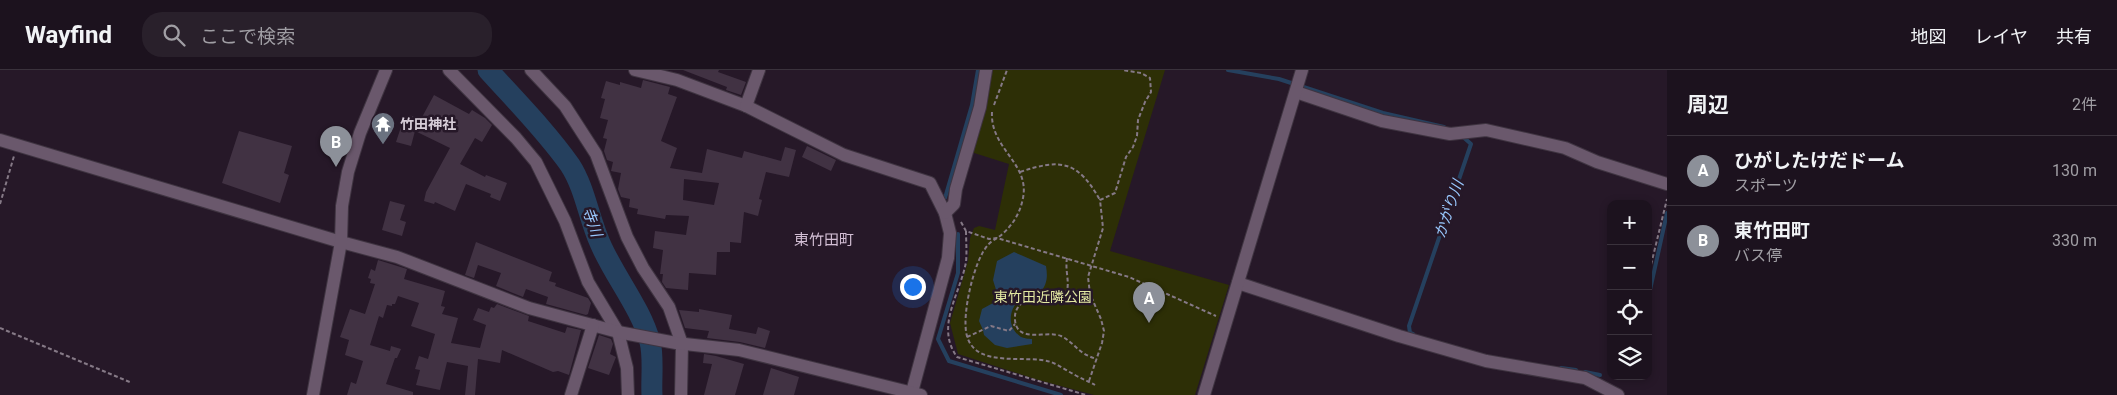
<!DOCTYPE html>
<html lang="ja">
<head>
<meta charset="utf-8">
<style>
	:root { --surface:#1c121e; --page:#29202b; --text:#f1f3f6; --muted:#a09ea4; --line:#3a323c; --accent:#8c9099 }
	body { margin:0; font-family:Roboto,"Noto Sans JP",sans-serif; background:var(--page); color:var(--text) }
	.controls { position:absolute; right:15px; bottom:15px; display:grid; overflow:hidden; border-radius:10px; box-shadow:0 2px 8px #0003 }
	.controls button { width:45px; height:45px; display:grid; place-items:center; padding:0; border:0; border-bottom:1px solid var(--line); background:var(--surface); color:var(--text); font:25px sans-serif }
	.you { position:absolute; left:912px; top:216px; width:18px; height:18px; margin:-12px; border:4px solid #fff; border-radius:50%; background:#1a73e8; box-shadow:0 0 0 8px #1a73e833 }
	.badge { display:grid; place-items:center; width:32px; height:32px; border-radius:50%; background:var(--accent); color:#fff; font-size:16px; font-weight:700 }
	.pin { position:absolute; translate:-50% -41px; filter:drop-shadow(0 1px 2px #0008) }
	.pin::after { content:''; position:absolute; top:26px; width:18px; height:15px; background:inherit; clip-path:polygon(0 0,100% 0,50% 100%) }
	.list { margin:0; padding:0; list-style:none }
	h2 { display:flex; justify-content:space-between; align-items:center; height:65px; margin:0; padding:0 20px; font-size:21px }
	h2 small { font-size:16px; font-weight:400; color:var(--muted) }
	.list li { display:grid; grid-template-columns:32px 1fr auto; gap:15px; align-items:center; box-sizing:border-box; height:70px; padding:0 20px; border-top:1px solid var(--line) }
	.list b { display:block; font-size:19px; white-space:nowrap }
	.list p { margin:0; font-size:16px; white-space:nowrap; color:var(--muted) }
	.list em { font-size:16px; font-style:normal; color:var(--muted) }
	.icon { flex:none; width:28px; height:28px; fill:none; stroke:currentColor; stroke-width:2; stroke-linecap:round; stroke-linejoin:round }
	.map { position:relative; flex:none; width:1667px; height:325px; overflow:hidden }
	header { display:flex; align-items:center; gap:30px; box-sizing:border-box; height:70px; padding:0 25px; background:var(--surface); border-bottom:1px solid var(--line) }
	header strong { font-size:24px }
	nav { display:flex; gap:28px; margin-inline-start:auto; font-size:18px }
	.search { width:350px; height:45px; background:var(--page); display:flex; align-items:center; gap:12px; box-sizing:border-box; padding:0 18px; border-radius:20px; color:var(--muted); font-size:19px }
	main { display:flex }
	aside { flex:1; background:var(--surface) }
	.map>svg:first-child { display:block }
	.green { fill:#2d2f06 }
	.water { fill:#25405e }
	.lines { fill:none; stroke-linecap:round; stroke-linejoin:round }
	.stream { stroke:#25405e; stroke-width:4 }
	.river { stroke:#25405e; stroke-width:21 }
	.building { fill:#413243; fill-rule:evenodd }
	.minor-casing { stroke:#3f3441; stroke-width:14 }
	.tertiary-casing { stroke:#3f3441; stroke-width:14 }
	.path { stroke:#857986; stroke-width:2; stroke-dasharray:4 2.5; stroke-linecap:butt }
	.minor { stroke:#6a586c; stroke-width:12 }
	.tertiary { stroke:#6a586c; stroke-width:12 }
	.labels { text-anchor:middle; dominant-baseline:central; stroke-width:5; stroke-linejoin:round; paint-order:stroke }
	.poi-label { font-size:14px; font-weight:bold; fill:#d7cdd8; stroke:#261828; text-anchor:start }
	.park-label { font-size:14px; fill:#e3e9a2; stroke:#261828 }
	.water-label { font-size:15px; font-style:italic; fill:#99c8fe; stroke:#261828 }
	.neighbourhood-label { font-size:15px; fill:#d2bed4; stroke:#261828 }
</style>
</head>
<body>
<header>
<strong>Wayfind</strong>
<div class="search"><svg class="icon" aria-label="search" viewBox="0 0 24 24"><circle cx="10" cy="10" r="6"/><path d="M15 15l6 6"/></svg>ここで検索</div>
<nav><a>地図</a><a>レイヤ</a><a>共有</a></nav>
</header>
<main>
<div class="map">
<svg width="1667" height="325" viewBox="0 0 1667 325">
	<rect width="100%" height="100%" fill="#261828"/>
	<path class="green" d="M993,0H1165L1110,181L1229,215L1195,325H1094L1035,309L958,284L950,253L968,191L970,168L974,158L979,156L995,160L1009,94L971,82Z"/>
	<path class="water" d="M1014,182L1046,196C1048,208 1047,215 1039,224C1016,220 999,252 1021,267C1023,268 1029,269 1032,269V274L1007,278L995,275L984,265L983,260L979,251L982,239L993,233L997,223L993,210L997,191Z"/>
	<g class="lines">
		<g class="stream">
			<path d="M1228,0L1279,9L1383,43L1444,57"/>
			<path d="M945,128L972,35L978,0"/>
			<path d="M958,164V203L938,269L949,291L1061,325"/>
			<path d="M1648,229L1667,143"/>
			<path d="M1413,264L1410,263L1409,256L1471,74L1461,65"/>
			<path d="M1561,298L1576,300"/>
			<path d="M1585,302L1600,305"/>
		</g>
		<path class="river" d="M488,0C516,31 546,61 570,95C585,118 589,149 600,173C614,206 641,238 650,272C654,286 651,310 652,325"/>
	</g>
	<g class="building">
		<path d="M683,0H719L718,2L746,12L741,25L726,20L727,17Z"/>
		<path d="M643,10L670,17L668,24L677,27L661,71L677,78L670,98L702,103L707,79L742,88L744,81L781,91L785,77L796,80L789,107L766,102L759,129L762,130L758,146L744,142L741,173L730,172V182H717L716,205L689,203L688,220L666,218L662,212L663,204H660L663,180L653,178L655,161L686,165L689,146L666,145L665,149L637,144L638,139L629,137L630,129L621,127L618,119L621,103L611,101L613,92L607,90L604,81L607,69L603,68L608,50L600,48L605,29L601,28L606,11L620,15V12L641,18ZM684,109L719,113L714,135L683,130Z"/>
		<path d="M434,25L469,44L472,40L485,48L492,55L482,72L475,68L460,94L485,107L486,105L507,113L500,131L490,127L491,124L466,114L455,141L435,132L434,134L424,131L426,122L450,78L415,61L411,76L396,72L401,57L404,58L409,45L421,49Z"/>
		<path d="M239,61L292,76L284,103L289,105L280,133L222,113Z"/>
		<path d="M807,76L836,90L831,101L802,87Z"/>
		<path d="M390,131L405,135L400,150L406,152L402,166L382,160Z"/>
		<path d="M476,172L552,202L549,211L556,213L555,216L588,228L591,233L588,244L586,245L546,234L548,227L526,219L523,227L496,216L501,203L478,195L474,208L465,205Z"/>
		<path d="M378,190L407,199L404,209L445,221L441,236L445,237L442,244L458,248L451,273L480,278L486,255L473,250L478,238L489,242L491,237L494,238L497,234L529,246L528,251L565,263L567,257L581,260L569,305L558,301L553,302L502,280L500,293L478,289L475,325H465L468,296L447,292L440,320L416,315L420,300L415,299L419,286L428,289L435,264L411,256L419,233L398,226L395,234H392V236L387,235L383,248L379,246L370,275L390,281L391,276L401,279L397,288H395L386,314L413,322V325H347L351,312L356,314L363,291L345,285L349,270L340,267L350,239L365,244L375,214L370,213L371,209L368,208L371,199L375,201Z"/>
		<path d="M699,239L732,245L729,259L756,264L758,257L770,261L765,278L740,272L707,268L709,261L685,258L679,240L699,242Z"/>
		<path d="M599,265L611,269L613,274L610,284L616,287L609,305L588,298Z"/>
		<path d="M704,284L716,286L744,294L735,325H704L712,294L703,293Z"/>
		<path d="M771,298L799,307L794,325H763Z"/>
	</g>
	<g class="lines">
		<g class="minor-casing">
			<g id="minor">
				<path d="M449,0L516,68L536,92L565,151L588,212L618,262L627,298L628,325"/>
				<path d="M531,0L565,36L596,84L627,167L643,198L669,237L682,274L681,325"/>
				<path d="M635,0L677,10L746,36L844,85L930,113L945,143L950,163L948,188L912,322"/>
				<path d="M1296,22L1382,51L1450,64L1486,60L1565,78L1597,92L1667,114"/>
				<path d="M746,36L759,0"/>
				<path d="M0,70L341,172L397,187L529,238L618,262L676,273L739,280L921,325"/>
				<path d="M945,143L954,134L956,119L980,37L986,0"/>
				<path d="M1238,213L1399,266L1486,291L1585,308L1618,325"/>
				<path d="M571,325L593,255"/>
			</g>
		</g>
		<g class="tertiary-casing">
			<g id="tertiary">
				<path d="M313,325L341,172L342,136L348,102L360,63L386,0"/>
				<path d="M1204,325L1302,0"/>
			</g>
		</g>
		<g class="path">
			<path d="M994,35L1007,0"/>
			<path d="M992,42C990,79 1030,93 1023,128C1020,144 1012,156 1000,166C996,169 991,171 988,175C974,190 961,246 967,266C976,299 1026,284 1051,292C1059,295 1067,301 1075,305C1082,309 1088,311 1095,315"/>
			<path d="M1020,102C1061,88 1078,91 1100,130"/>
			<path d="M0,134L14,86"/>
			<path d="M961,152L966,161L989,169L997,168L1129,207L1216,246"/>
			<path d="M966,161C966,171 967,182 966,192C960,225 935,256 957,287L1086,325"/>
			<path d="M1067,188C1064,206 1075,220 1058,232L1028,228C1020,234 1014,239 1015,250C1017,274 1047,260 1061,266C1075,273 1078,284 1097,289"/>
			<path d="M1648,207L1667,129"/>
			<path d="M0,258L132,313"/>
			<path d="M967,267L991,256L1009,261L1015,254"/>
			<path d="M1089,311L1102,273L1104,261L1101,249L1090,224L1088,207L1103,158L1100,130L1115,123L1126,87L1133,77L1137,66L1138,50L1145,32L1151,22L1150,8L1141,3L1122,0"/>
		</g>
		<use href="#minor" class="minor"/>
		<use href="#tertiary" class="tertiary"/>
	</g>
	<defs>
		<g id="temple-pin" transform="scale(1.25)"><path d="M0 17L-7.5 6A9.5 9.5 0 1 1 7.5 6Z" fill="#6b7280" stroke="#261828"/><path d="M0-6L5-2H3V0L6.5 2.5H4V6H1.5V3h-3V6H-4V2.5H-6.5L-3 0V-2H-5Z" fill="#fff"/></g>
	</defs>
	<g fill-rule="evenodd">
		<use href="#temple-pin" x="383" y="54"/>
	</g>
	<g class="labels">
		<g class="poi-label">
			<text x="400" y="54">竹田神社</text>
		</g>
		<g class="park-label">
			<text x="1043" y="227">東竹田近隣公園</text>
		</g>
		<g class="water-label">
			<text transform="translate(1449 139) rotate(-71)">かがり川</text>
			<text transform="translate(592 152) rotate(70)">寺川</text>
		</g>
		<g class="neighbourhood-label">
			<text x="824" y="170">東竹田町</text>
		</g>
	</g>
</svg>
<div class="controls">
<button>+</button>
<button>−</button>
<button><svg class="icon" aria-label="locate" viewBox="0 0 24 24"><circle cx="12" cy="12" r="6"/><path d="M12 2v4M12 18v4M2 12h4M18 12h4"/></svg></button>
<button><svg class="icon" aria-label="layers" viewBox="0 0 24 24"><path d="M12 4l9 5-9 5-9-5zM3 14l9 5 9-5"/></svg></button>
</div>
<div class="you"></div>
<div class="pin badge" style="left:1149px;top:253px">A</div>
<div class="pin badge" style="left:336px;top:97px">B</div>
</div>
<aside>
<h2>周辺<small>2件</small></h2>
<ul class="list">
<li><span class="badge">A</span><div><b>ひがしたけだドーム</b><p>スポーツ</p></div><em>130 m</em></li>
<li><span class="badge">B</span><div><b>東竹田町</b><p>バス停</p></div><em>330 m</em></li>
</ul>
</aside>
</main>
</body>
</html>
